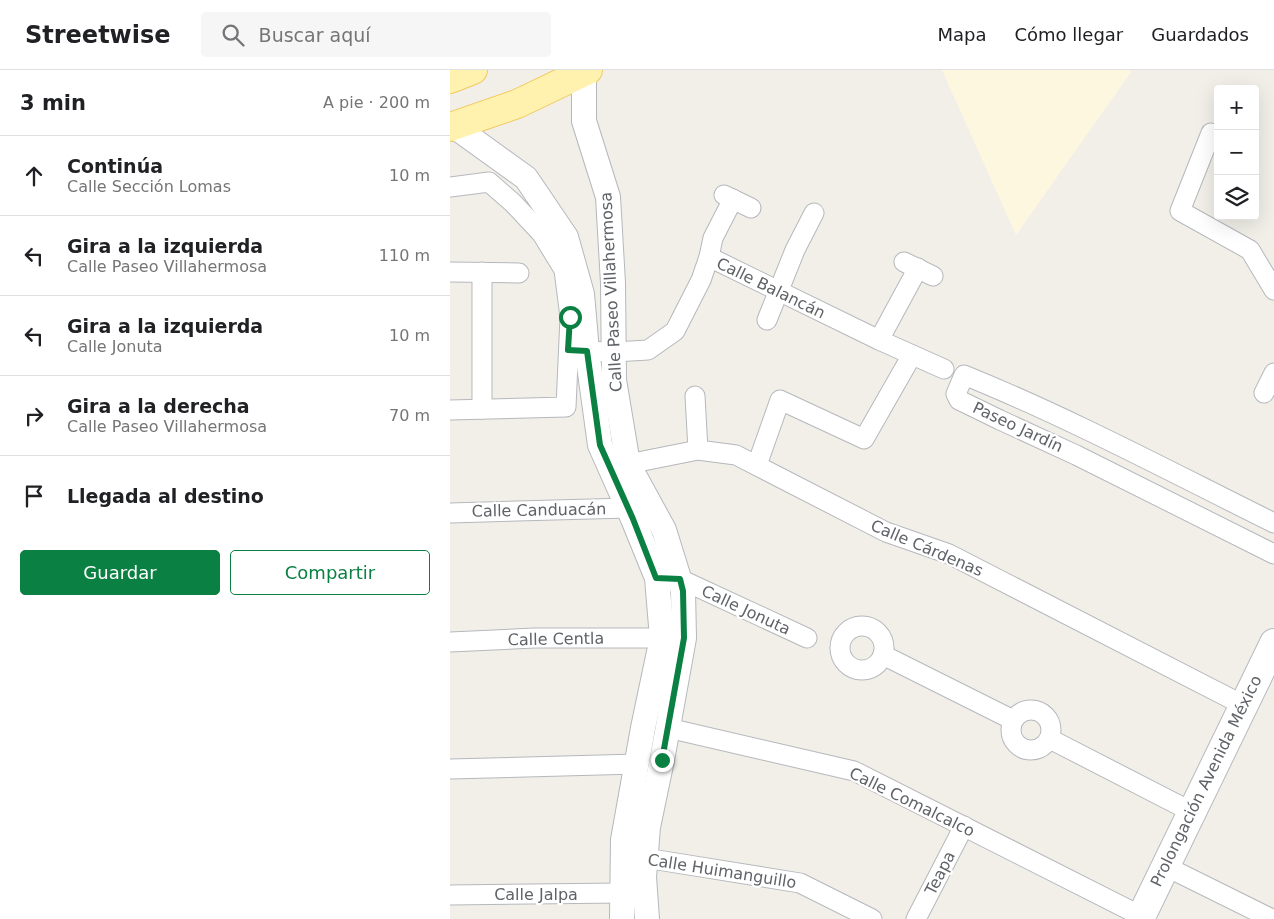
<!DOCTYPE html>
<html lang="es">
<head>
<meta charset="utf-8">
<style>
	:root { --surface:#fff; --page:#f6f6f6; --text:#202124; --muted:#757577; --line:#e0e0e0; --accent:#0b8043 }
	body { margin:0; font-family:"DejaVu Sans",sans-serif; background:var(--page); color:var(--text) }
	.controls { position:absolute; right:15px; top:15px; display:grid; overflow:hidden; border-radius:5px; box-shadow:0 5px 20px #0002 }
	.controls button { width:45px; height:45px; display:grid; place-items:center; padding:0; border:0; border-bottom:1px solid var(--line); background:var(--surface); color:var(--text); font:25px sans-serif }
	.stop { position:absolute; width:15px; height:15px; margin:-11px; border:4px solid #0b8043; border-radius:50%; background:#fff }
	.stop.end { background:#0b8043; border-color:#fff; box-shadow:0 1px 5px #0008 }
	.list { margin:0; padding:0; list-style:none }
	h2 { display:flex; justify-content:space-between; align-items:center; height:65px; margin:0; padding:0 20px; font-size:21px }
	h2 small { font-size:16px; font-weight:400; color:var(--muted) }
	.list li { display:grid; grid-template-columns:32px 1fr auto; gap:15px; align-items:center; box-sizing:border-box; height:80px; padding:0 20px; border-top:1px solid var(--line) }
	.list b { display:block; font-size:19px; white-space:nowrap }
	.list p { margin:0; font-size:16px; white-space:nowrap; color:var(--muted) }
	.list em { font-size:16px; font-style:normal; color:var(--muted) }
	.actions { display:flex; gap:10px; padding:15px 20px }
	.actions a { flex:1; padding:11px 0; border:1px solid var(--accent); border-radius:5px; text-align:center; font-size:18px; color:var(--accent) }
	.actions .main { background:var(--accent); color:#fff }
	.icon { flex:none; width:28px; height:28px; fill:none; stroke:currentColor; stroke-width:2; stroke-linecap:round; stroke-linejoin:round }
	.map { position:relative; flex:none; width:824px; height:849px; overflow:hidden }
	header { display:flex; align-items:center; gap:30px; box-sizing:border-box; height:70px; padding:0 25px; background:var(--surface); border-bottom:1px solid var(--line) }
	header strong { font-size:24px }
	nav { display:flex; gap:28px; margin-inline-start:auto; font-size:18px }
	.search { width:350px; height:45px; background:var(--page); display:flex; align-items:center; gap:12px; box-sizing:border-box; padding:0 18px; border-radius:5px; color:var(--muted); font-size:19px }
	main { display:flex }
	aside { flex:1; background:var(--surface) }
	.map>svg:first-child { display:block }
	.commercial { fill:#fef7e0 }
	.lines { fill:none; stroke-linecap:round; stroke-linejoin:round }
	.minor-casing { stroke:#b5b8bc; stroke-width:21 }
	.tertiary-casing { stroke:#b5b8bc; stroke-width:26 }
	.secondary-casing { stroke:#b6babf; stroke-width:30 }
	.primary-casing { stroke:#f2c960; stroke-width:30 }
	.minor { stroke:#fff; stroke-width:19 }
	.tertiary { stroke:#fff; stroke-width:24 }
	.secondary { stroke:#fff; stroke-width:28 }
	.primary { stroke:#fff2af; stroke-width:28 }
	.route { stroke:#0b8043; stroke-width:6 }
	.labels { text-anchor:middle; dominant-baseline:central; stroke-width:4.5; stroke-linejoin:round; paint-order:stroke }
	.street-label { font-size:16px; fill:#5f6368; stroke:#fff }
</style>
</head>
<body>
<header>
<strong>Streetwise</strong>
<div class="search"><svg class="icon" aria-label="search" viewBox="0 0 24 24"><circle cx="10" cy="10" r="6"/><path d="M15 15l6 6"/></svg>Buscar aquí</div>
<nav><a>Mapa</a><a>Cómo llegar</a><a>Guardados</a></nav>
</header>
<main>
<aside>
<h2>3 min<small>A pie · 200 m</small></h2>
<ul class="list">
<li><svg class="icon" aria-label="ahead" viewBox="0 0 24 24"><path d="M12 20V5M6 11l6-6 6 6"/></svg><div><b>Continúa</b><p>Calle Sección Lomas</p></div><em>10 m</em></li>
<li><svg class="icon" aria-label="left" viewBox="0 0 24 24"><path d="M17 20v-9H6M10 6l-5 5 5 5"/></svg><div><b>Gira a la izquierda</b><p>Calle Paseo Villahermosa</p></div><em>110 m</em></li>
<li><svg class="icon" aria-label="left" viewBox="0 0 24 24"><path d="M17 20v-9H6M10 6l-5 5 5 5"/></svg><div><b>Gira a la izquierda</b><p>Calle Jonuta</p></div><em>10 m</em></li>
<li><svg class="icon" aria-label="right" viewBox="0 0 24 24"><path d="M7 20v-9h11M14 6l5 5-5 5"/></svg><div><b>Gira a la derecha</b><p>Calle Paseo Villahermosa</p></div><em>70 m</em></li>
<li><svg class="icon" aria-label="arrive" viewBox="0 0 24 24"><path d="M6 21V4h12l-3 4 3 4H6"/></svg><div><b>Llegada al destino</b></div></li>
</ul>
<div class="actions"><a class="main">Guardar</a><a>Compartir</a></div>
</aside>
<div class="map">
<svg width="824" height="849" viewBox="0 0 824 849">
	<rect width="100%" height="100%" fill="#f1efe8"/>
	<path class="commercial" d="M492,0H680L681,2L566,165Z"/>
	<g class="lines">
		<g class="minor-casing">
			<g id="minor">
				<path d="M761,63L730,141L800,180L824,220"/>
				<path d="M0,117L39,112L63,133L92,164L114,200L120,247L116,337L0,340"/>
				<path d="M274,125L301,138"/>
				<path d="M259,187L429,270L494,299"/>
				<path d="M454,192L483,206"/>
				<path d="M0,202L69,203"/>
				<path d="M317,250L345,180L364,143"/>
				<path d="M429,270L468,198"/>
				<path d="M125,281L164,282L198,280L225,261L251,210L259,187L263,168L283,129"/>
				<path d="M814,323L824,303"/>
				<path d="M245,326L248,380"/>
				<path d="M32,339V202"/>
				<path d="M178,394L248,380L286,385L436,462L499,484L793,635"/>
				<path d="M307,395L330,330L414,369L462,285"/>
				<path d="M0,443L178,438"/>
				<path d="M824,453C721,402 620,348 514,305L506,324L509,330L550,350L626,385L824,484"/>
				<path d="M221,509H230L357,568"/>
				<circle cx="412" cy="578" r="22"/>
				<path d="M0,572L84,568H212"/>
				<path d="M433,585L563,650"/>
				<circle cx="581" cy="660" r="20"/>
				<path d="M218,658L404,701L691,846"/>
				<path d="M600,669L742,742"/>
				<path d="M0,699L187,694"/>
				<path d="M182,788H195L350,813L422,849"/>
				<path d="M715,796L822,849"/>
				<path d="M0,825L172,823"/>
				<path d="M466,849L514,756"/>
			</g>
		</g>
		<g class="tertiary-casing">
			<g id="tertiary">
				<path d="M134,2V51L158,127L163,213L164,310L178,394L214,460L233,521L234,568L212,690L198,757L194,807L197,849"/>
				<path d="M4,56L76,108L116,167L132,224L137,281L150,375L183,449L207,508L212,568L193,658L173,770L172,849"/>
			</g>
		</g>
		<g class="secondary-casing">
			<path id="secondary" d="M690,849L824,573"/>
		</g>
		<g class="primary-casing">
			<g id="primary">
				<path d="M0,9L23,0"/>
				<path d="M0,57L67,34L138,0"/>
			</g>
		</g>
		<use href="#minor" class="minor"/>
		<use href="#tertiary" class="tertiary"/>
		<use href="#secondary" class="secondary"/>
		<use href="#primary" class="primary"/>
	</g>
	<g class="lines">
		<path class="route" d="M120,247L118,280L137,281L150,375L183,449L206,508L230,509L233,521L234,568L212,690"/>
	</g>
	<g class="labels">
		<g class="street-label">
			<text transform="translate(321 218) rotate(26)">Calle Balancán</text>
			<text transform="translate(161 222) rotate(-93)">Calle Paseo Villahermosa</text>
			<text transform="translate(568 357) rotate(25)">Paseo Jardín</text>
			<text transform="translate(89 440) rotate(-1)">Calle Canduacán</text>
			<text transform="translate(477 478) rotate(23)">Calle Cárdenas</text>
			<text transform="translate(296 540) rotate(25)">Calle Jonuta</text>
			<text transform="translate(106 569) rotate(-1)">Calle Centla</text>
			<text transform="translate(756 711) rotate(-64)">Prolongación Avenida México</text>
			<text transform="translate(462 732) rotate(26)">Calle Comalcalco</text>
			<text transform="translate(272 801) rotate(9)">Calle Huimanguillo</text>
			<text transform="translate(490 803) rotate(-63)">Teapa</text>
			<text x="86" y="824">Calle Jalpa</text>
		</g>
	</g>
</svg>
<div class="controls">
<button>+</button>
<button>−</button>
<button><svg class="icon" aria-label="layers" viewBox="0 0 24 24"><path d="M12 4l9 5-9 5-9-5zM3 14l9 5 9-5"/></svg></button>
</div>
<div class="stop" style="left:120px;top:247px"></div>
<div class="stop end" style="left:212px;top:690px"></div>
</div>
</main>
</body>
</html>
